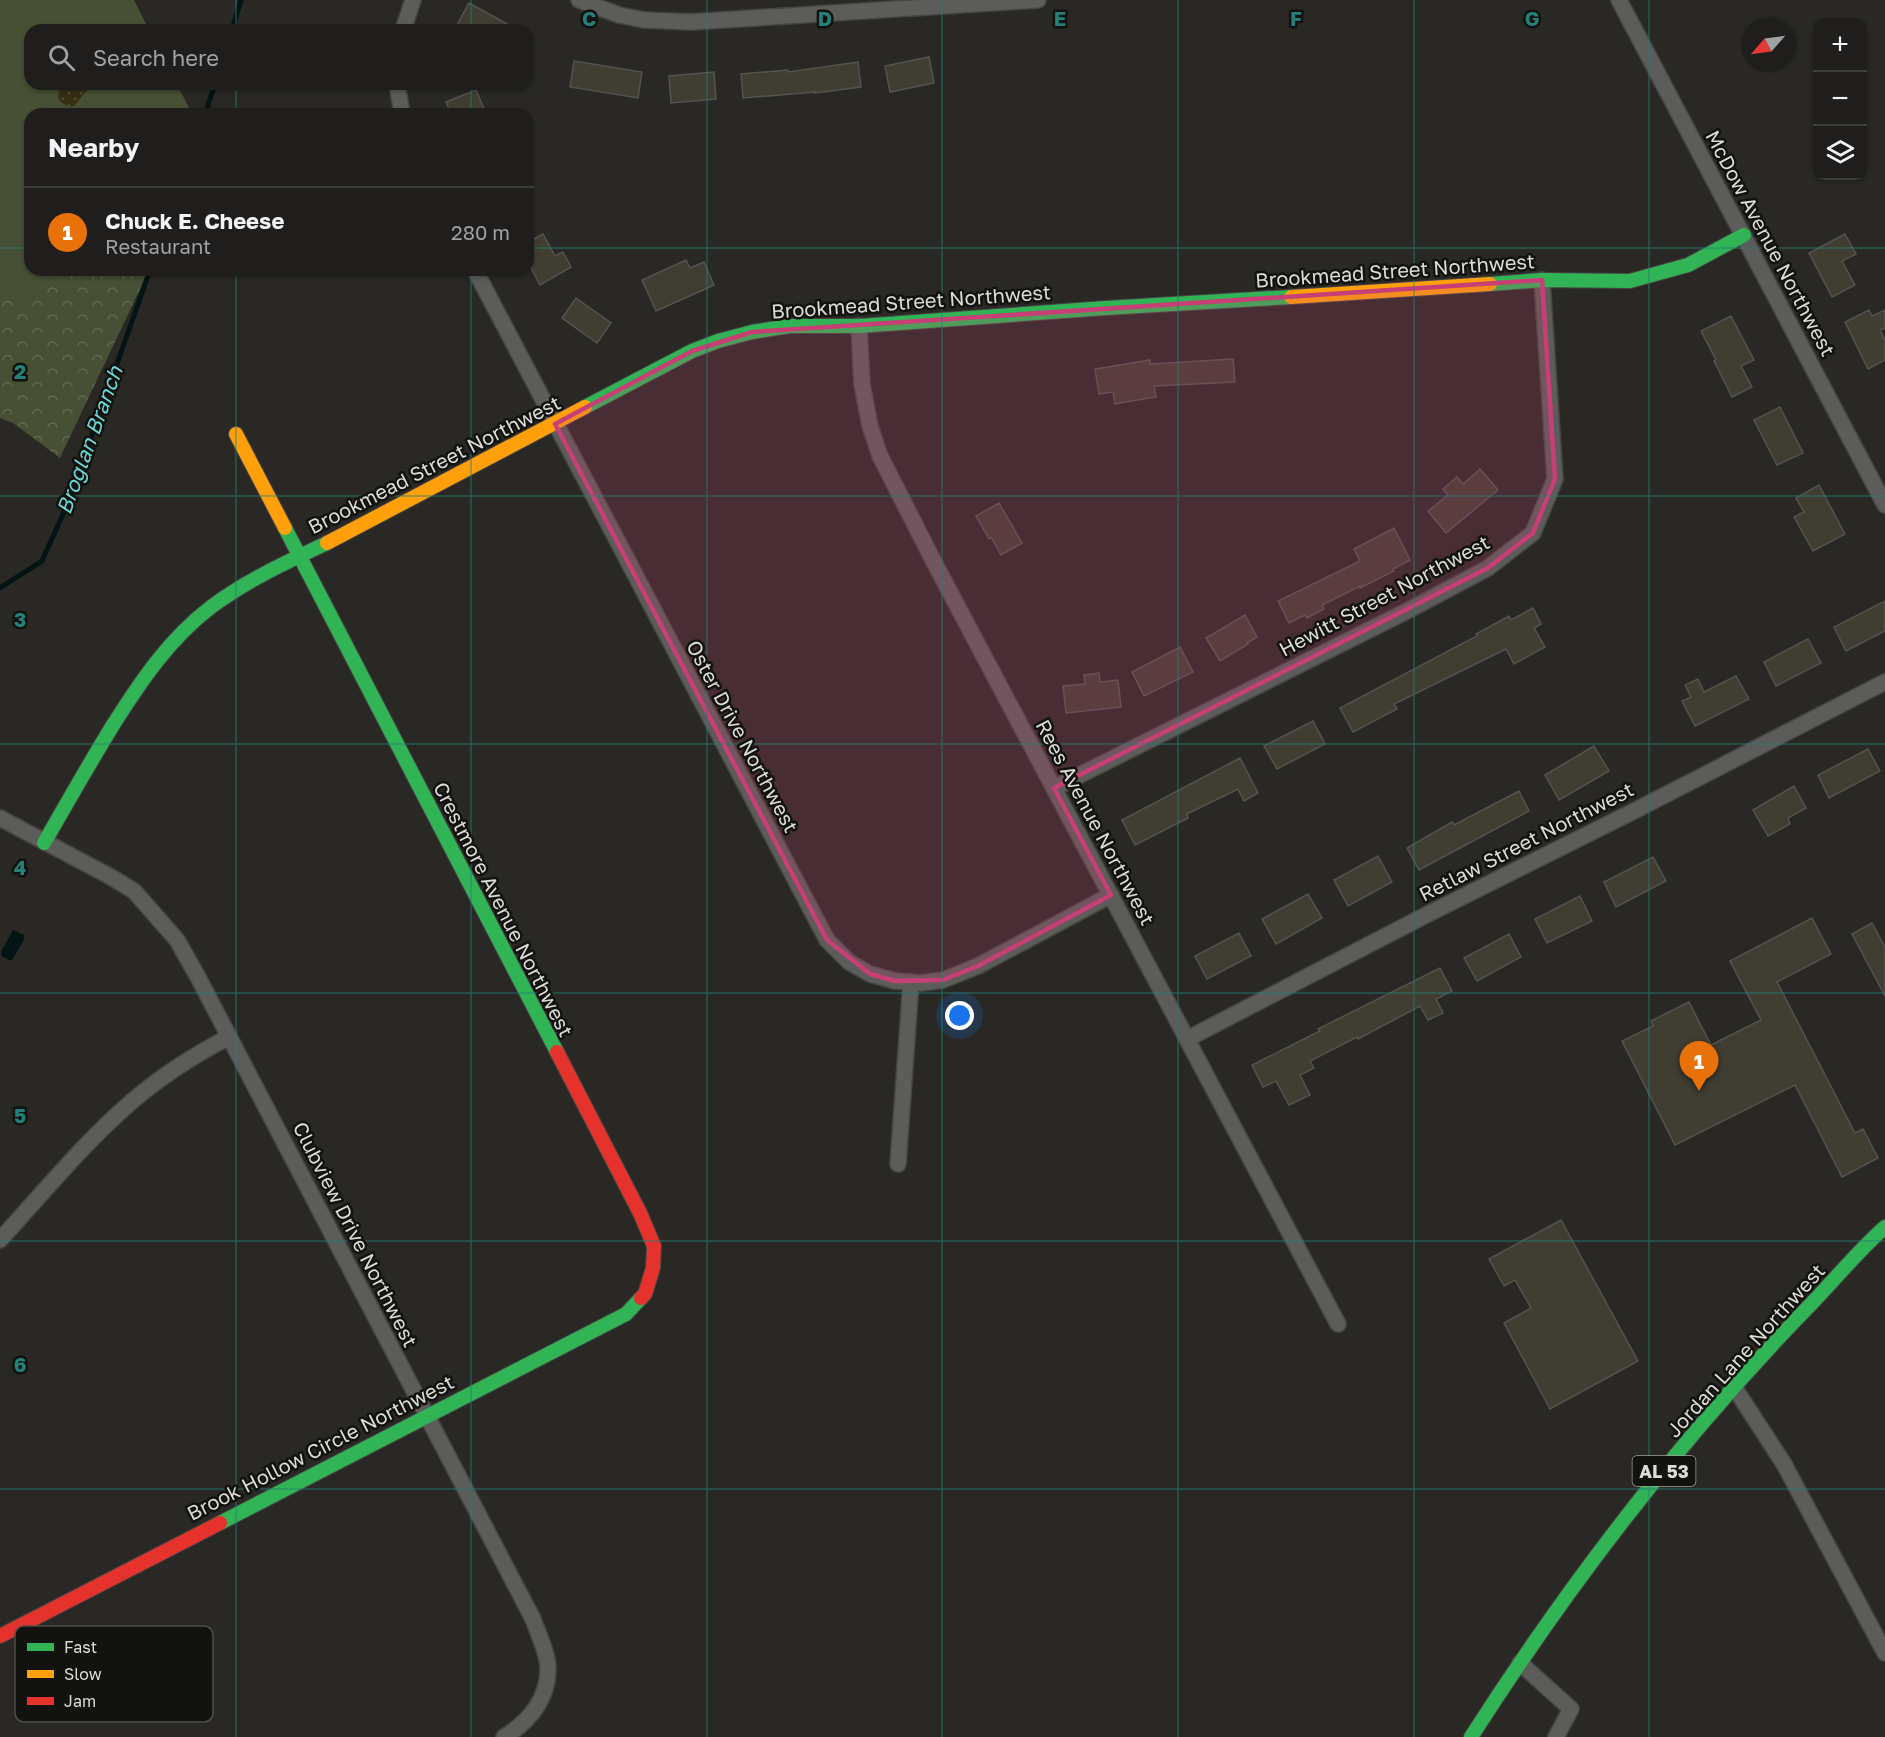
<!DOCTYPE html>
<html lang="en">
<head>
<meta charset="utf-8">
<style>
	:root { --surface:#1f1e1c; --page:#272725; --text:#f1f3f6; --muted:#a1a2a3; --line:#3c3c3b; --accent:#9d9c99 }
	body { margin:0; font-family:"Golos Text",sans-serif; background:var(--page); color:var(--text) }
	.controls { position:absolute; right:18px; top:18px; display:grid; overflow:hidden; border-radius:12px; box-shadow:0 2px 4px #0004 }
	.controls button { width:54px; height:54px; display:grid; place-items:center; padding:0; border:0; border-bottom:2px solid var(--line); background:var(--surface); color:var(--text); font:30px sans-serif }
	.compass { position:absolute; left:1741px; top:18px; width:54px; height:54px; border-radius:50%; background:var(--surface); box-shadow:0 2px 4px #0004; rotate:242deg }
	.you { position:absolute; left:960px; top:1016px; width:21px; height:21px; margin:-15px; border:4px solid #fff; border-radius:50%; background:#1a73e8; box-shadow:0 0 0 9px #1a73e833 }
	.badge { display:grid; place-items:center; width:39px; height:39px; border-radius:50%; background:var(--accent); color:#fff; font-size:20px; font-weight:700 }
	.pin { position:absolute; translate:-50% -50px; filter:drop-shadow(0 2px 3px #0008) }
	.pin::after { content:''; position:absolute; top:32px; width:21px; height:18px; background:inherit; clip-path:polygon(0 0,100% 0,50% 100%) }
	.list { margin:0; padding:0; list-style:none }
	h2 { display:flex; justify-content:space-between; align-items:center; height:78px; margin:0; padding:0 24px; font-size:26px }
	h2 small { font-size:20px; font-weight:400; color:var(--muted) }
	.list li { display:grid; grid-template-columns:39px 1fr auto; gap:18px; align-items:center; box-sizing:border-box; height:90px; padding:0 24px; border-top:2px solid var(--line) }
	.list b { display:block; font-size:22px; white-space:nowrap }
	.list p { margin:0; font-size:20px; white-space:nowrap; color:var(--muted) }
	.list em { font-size:20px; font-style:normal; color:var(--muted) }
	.icon { flex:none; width:33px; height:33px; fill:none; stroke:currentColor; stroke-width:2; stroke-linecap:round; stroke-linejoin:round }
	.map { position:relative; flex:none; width:1885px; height:1737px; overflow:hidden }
	.search { position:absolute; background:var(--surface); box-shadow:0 2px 4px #0004; left:24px; top:24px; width:510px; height:66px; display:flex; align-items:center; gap:15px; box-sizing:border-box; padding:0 21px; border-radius:18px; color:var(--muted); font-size:22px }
	.panel { position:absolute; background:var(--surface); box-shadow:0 2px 4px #0004; left:24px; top:108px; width:510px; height:168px; border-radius:18px }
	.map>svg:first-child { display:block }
	.grass { fill:#474f34 }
	.forest { fill:url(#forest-crowns) }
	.sand { fill:url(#sand-dots) }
	.water { fill:#041313 }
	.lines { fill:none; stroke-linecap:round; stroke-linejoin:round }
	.stream { stroke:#041313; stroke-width:5 }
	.building { fill:#403d32; stroke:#535350; stroke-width:1.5 }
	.street-casing { stroke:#464543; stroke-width:18 }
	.fast-casing { stroke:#464543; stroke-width:16 }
	.slow-casing { stroke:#464543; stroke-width:16 }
	.jam-casing { stroke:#464543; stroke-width:16 }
	.street { stroke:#5c5c5a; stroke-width:15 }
	.fast { stroke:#30b455; stroke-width:14 }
	.slow { stroke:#ff9f0a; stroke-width:14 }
	.jam { stroke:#e5322d; stroke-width:14 }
	.marked { fill:#c73f74; fill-opacity:0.2; stroke:#c73f74; stroke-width:4.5; stroke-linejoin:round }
	.grid { fill:none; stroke:#248079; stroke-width:1.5; stroke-opacity:0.55 }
	.labels { text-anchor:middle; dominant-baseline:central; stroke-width:5; stroke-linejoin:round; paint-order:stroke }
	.shield { fill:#12120f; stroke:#9f9f9c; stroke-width:1.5 }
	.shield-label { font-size:18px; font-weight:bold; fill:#dcdbd8 }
	.street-label { font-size:20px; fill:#dcdbd8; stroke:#12120f }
	.water-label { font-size:21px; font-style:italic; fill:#6dd7d7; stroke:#12120f }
	.key { fill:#12120f; stroke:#4f4e4b; stroke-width:1.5 }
	.key-label { font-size:16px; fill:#dcdbd8 }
	.grid-label { font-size:20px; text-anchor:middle; font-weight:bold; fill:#248079; stroke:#12120f; stroke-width:5; stroke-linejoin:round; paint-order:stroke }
</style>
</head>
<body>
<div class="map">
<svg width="1885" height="1737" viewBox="0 0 1885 1737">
	<defs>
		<pattern id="forest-crowns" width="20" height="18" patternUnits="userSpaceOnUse" patternTransform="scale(1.5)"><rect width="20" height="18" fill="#474f34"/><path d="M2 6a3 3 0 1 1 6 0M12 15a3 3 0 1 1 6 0" fill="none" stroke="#616851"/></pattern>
		<pattern id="sand-dots" width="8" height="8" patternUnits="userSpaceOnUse" patternTransform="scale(1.5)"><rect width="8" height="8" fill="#362f12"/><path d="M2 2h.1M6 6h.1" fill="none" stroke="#524d34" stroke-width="1.8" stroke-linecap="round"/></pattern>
	</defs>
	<rect width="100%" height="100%" fill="#292825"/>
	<path class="grass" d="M0,0H134L149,30H30V84H177L192,114H30V270H110L0,329Z"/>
	<path class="forest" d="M86,270H149L60,458L13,423L0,418V303Z"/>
	<path class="sand" d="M68,84H92L74,106C67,107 60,103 58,97L59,88Z"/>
	<path class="water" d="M13,930L24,935V940L12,960H9L2,956L1,952Z"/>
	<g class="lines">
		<g class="stream">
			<path d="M232,30L241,0"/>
			<path d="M205,114L215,84"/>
			<path d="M0,588L42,561L68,503L150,270"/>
		</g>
	</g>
	<g class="building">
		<path d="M469,3L518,30H466L457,25Z"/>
		<path d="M929,57L934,83L890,92L885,66Z"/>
		<path d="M574,61L642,72L638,98L570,87Z"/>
		<path d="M858,62L861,87L815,93V92L743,98L741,74L788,70V72Z"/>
		<path d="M714,72L716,99L671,103L669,76Z"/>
		<path d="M476,90L485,111L477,114H451L446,102Z"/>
		<path d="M543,234L555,256L563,252L571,267L540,285L528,262V242Z"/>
		<path d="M1845,234L1856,254L1842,261L1855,285L1832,297L1809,253Z"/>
		<path d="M686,260L690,268L704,262L714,285L656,311L642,280Z"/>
		<path d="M576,298L611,323L597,343L562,318Z"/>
		<path d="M1869,310L1872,316L1885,310V328L1880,330L1885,340V360L1868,369L1845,322Z"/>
		<path d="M1731,316L1754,360L1741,366L1752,387L1732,397L1714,361L1716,360L1701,331Z"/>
		<path d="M1233,359L1235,382L1154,386L1156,397L1115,404L1113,392L1099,394L1095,369L1150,360V364Z"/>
		<path d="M1780,407L1803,453L1777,465L1754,420Z"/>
		<path d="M1480,469L1498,490L1446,533L1428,511L1448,495L1443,489L1457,477L1463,484Z"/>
		<path d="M1819,485L1845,534L1813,551L1794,517L1804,512L1796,498Z"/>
		<path d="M999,503L1022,543L1001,555L991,537L989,539L976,516Z"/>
		<path d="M1394,528L1410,560L1393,569L1394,571L1360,588V586L1322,605L1324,609L1307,618L1305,615L1289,623L1278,601L1360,561L1354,549Z"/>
		<path d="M1885,601V631L1846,651L1834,627Z"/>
		<path d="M1533,608L1541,624L1534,628L1545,647L1514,664L1506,649L1394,704L1397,709L1353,732L1340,708L1477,636L1476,634L1509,616L1511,620Z"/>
		<path d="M1245,615L1257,637L1247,643L1248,644L1220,661L1206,638Z"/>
		<path d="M1808,639L1821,663L1776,686L1764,662Z"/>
		<path d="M1180,647L1193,672L1144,696L1132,672Z"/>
		<path d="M1099,673L1100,682L1118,680L1121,707L1066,713L1063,686L1085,684L1084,675Z"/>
		<path d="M1736,676L1749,699L1695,726L1682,701L1691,697L1685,685L1698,679L1704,692Z"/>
		<path d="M1313,721L1325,744L1277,769L1264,746Z"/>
		<path d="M1594,746L1609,771L1559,800L1545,775Z"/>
		<path d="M1868,749L1880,771L1829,798L1818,775Z"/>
		<path d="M1240,758L1258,793L1244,801L1238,789L1187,814L1188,818L1135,845L1122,820Z"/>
		<path d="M1794,786L1806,808L1788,818L1790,824L1768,836L1753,810Z"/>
		<path d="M1519,791L1529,811L1419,870L1407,848L1452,822L1454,825Z"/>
		<path d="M1378,856L1392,882L1348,906L1334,880Z"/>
		<path d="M1653,857L1666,881L1616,907L1604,882Z"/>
		<path d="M1308,894L1322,918L1276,944L1262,919Z"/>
		<path d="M1580,896L1592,921L1547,943L1535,919Z"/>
		<path d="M1812,918L1831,954L1777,982L1855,1133L1863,1129L1878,1158L1842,1177L1795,1085L1675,1145L1622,1041L1653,1026L1651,1021L1689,1002L1711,1045L1761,1020L1730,961Z"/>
		<path d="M1872,923L1885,947V996L1852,934Z"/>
		<path d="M1239,933L1251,956L1207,979L1195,956Z"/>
		<path d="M1509,934L1521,957L1477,981L1464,958Z"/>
		<path d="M1440,968L1452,991L1436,999L1443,1013L1428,1020L1420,1006L1358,1039L1357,1037L1310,1061L1314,1068L1300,1075L1310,1095L1289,1105L1276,1081L1263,1087L1252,1065L1320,1031L1318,1029Z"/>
		<path d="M1561,1220L1638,1361L1550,1409L1504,1323L1531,1308L1515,1280L1504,1286L1489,1259Z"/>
	</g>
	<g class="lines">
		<g class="street-casing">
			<g id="street">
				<path d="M579,0L619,15L644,20L691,22L1038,0"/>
				<path d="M1619,0L1885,505"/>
				<path d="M403,30L413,0"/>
				<path d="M397,84L402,114"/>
				<path d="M475,270L827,940L849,962L870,974L895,981L921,983L943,980L978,966L1111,895"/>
				<path d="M859,326L862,384L870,426L880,456L934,562L1338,1324"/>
				<path d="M1054,788L1409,610L1488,568L1533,533L1555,479L1542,280"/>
				<path d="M0,818L111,877L134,891L177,940L199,979L533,1619C538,1634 548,1653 548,1669C548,1699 529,1722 504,1737"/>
				<path d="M1187,1039L1426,915L1634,811L1885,682"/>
				<path d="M898,1164L911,982"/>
				<path d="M0,1240C42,1194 83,1144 130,1103C160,1077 194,1055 229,1037"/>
				<path d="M1734,1387L1784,1464L1885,1653"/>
				<path d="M1520,1663L1571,1709L1556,1737"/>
			</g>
		</g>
		<g class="fast-casing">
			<g id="fast">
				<path d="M1490,284L1542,280L1630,281L1688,265L1744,235"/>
				<path d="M585,407L692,351L718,341L752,332L790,326H859L1106,308L1291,297"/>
				<path d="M285,528L557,1052"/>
				<path d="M44,843C67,803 89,764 113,725C141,681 169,639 211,607C247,580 287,562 327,543"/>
				<path d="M220,1523L626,1314L641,1298"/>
				<path d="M1471,1737C1569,1584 1686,1432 1813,1302C1837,1277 1859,1250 1885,1227"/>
			</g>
		</g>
		<g class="slow-casing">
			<g id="slow">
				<path d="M1291,297L1490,284"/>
				<path d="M236,434L285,528"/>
				<path d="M327,543L585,407"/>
			</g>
		</g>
		<g class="jam-casing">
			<g id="jam">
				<path d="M557,1052L640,1213L654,1246L653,1268L645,1294L641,1298"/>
				<path d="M0,1636L220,1523"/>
			</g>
		</g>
		<use href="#street" class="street"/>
		<use href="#fast" class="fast"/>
		<use href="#slow" class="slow"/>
		<use href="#jam" class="jam"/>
	</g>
	<path class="marked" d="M1542,280L1555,479L1533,533L1488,568L1054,788L1111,895L978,966L943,980L895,981L870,974L827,940L555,424L692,351L752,332Z"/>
	<path class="grid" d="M236,0V30M471,0V30M707,0V1737M942,0V1737M1178,0V1737M1414,0V1737M1649,0V1737M236,84V114M471,84V114M0,248H30M528,248H1885M236,270V1737M471,270V1737M0,496H1885M0,744H1885M0,993H1885M0,1241H1885M0,1489H1885"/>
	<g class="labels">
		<rect class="shield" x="1632.5" y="1456" width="63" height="30" rx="4.5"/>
		<g class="shield-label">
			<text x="1664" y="1471">AL 53</text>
		</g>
		<g class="street-label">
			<text transform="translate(1771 243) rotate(62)">McDow Avenue Northwest</text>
			<text transform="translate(1395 270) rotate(-4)">Brookmead Street Northwest</text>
			<text transform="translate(911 301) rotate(-4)">Brookmead Street Northwest</text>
			<text transform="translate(434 464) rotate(-27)">Brookmead Street Northwest</text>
			<text transform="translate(1384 595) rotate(-28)">Hewitt Street Northwest</text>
			<text transform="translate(743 736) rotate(62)">Oster Drive Northwest</text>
			<text transform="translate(1096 822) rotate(62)">Rees Avenue Northwest</text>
			<text transform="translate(1526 841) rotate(-27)">Retlaw Street Northwest</text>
			<text transform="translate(504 909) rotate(63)">Crestmore Avenue Northwest</text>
			<text transform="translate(356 1234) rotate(63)">Clubview Drive Northwest</text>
			<text transform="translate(1745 1350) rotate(-48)">Jordan Lane Northwest</text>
			<text transform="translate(320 1447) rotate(-27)">Brook Hollow Circle Northwest</text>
		</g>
		<g class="water-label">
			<text transform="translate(89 440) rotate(-70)">Broglan Branch</text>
		</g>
	</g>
	<rect x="15" y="1626" width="198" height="96" rx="9" class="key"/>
	<rect x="27" y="1643" width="27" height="8" fill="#30b455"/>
	<rect x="27" y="1670" width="27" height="8" fill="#ff9f0a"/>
	<rect x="27" y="1697" width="27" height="8" fill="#e5322d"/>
	<g class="key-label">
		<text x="64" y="1653">Fast</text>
		<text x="64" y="1680">Slow</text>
		<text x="64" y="1707">Jam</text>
	</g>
	<g class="grid-label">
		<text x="589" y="26">C</text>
		<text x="825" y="26">D</text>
		<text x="1060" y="26">E</text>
		<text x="1296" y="26">F</text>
		<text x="1532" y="26">G</text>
		<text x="20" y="379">2</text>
		<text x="20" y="627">3</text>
		<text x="20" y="875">4</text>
		<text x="20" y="1123">5</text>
		<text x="20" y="1372">6</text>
	</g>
</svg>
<div class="controls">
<button>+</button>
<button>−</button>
<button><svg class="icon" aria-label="layers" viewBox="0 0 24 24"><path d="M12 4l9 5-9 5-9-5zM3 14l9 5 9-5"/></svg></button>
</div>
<svg class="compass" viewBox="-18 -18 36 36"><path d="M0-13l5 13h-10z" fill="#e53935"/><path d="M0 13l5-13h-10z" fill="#a1a2a3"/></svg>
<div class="you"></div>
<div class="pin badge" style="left:1699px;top:1091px;background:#e8710a">1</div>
<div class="search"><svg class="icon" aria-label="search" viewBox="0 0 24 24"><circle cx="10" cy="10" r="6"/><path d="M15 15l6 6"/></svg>Search here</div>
<section class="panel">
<h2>Nearby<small></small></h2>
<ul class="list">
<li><span class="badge" style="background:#e8710a">1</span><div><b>Chuck E. Cheese</b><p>Restaurant</p></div><em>280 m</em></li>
</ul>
</section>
</div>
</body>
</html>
